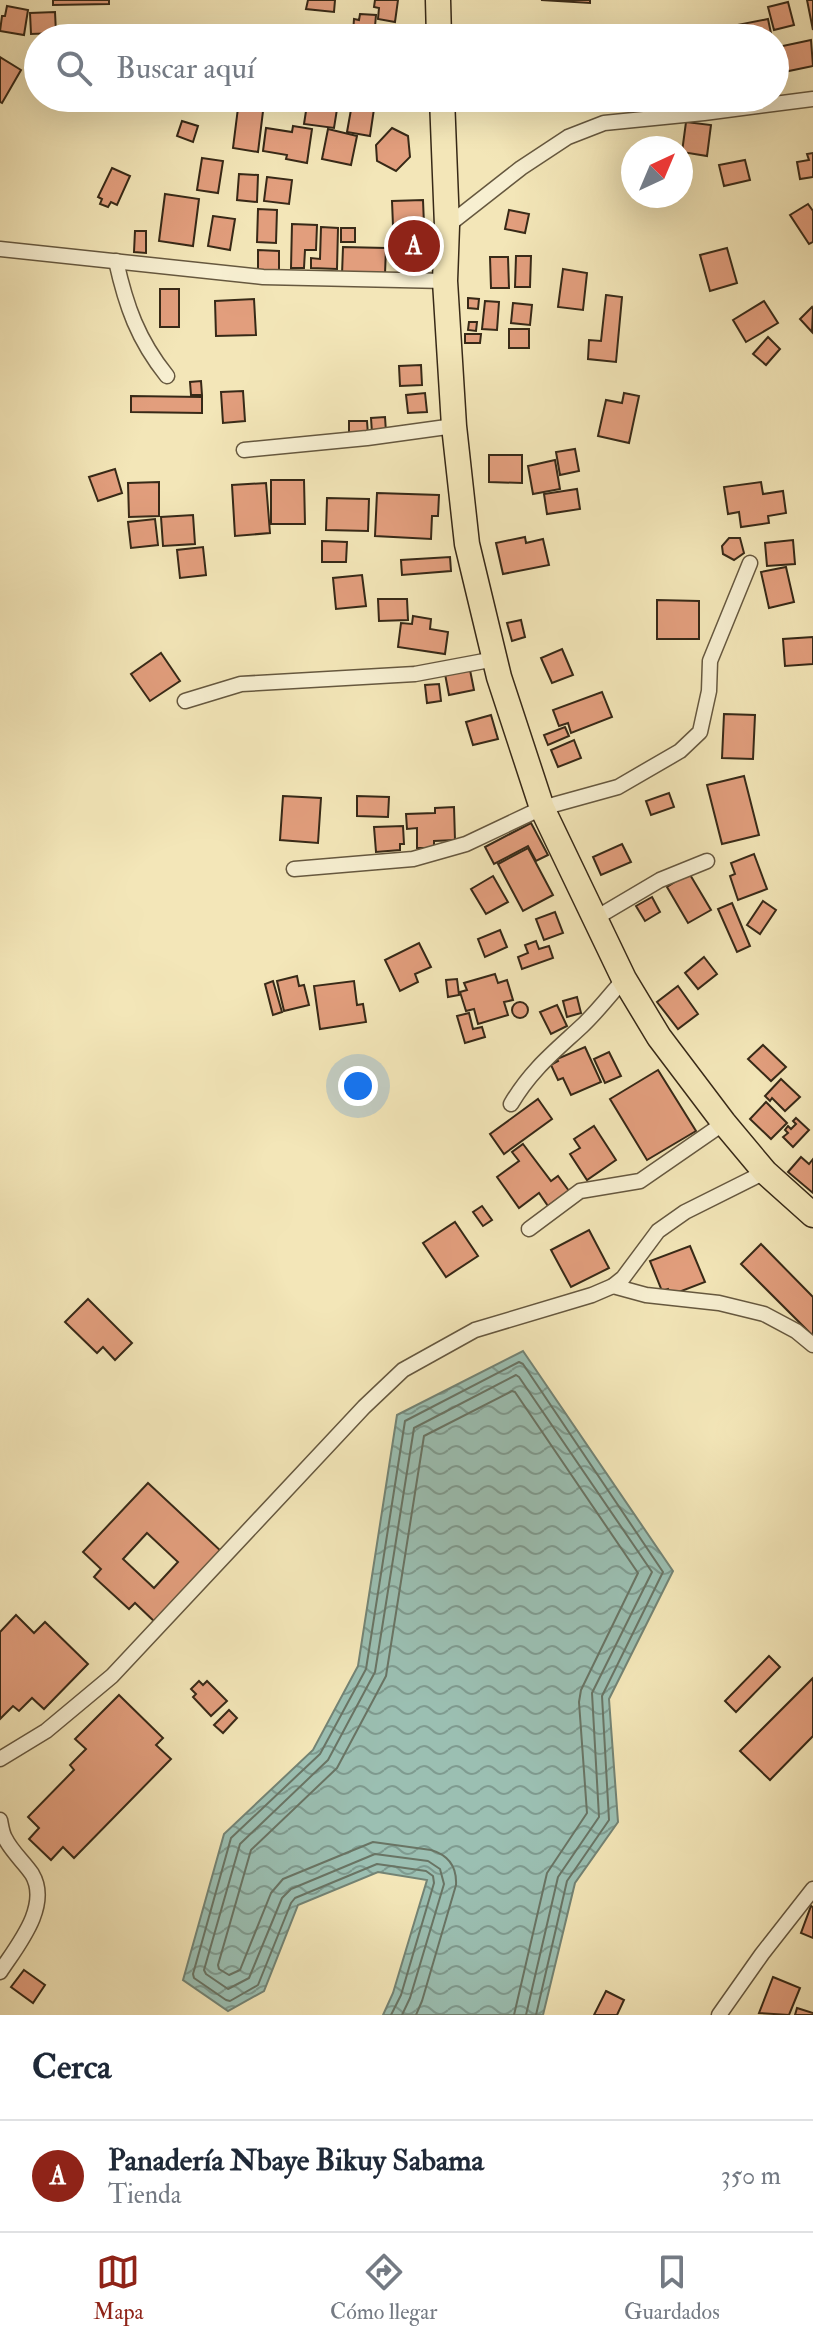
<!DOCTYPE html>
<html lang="es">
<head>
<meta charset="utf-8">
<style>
	:root { --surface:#fff; --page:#f2f2f3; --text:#1f2937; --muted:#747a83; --line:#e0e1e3; --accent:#8f2418 }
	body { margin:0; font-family:"IM FELL Double Pica",serif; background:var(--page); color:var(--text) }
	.compass { position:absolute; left:621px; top:136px; width:72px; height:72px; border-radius:50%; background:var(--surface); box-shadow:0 8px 32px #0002; rotate:44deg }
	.you { position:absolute; left:358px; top:1086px; width:28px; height:28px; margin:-20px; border:6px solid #fff; border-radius:50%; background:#1a73e8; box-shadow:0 0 0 12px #1a73e833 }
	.badge { display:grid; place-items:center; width:52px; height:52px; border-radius:50%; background:var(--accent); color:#fff; font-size:26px; font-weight:700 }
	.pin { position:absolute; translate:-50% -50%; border:4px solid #fff; box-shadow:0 2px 8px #0006 }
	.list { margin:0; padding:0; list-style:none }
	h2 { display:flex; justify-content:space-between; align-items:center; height:104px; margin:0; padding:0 32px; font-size:34px }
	h2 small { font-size:26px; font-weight:400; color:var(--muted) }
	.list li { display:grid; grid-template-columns:52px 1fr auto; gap:24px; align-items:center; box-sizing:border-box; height:112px; padding:0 32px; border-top:2px solid var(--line) }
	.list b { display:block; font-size:30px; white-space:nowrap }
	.list p { margin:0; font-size:26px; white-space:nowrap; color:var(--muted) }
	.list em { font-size:26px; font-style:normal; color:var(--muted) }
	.icon { flex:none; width:44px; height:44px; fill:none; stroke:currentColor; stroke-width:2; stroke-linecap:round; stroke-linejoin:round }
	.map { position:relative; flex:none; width:813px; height:2015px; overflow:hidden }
	.search { position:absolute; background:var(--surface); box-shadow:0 8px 32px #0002; left:24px; right:24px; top:24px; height:88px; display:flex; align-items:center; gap:20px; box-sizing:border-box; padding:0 28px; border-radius:44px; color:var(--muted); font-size:30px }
	.sheet { height:216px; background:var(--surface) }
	nav { display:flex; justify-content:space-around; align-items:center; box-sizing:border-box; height:112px; border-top:2px solid var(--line); background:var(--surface); font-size:22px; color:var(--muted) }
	nav a { display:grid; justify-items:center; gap:4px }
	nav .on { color:var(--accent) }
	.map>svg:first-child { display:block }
	.water { fill:url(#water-waves); stroke:#738374; stroke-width:2 }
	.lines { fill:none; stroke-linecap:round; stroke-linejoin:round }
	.shore { stroke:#697464; stroke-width:2 }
	.building { fill:#e29e7d; stroke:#372917; stroke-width:2; fill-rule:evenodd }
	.minor-casing { stroke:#66583f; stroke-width:17 }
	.primary-casing { stroke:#372917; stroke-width:27 }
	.minor { stroke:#f7efd1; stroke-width:14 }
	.primary { stroke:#f3e6b8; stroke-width:24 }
</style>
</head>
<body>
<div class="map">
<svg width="813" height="2015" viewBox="0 0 813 2015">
	<defs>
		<pattern id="water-waves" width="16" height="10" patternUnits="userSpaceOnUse" patternTransform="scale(2)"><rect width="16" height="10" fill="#9bbfb2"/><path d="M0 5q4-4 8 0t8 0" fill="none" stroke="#7f9b90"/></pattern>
	</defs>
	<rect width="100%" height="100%" fill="#f3e6b8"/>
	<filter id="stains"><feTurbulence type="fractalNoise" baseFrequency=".0025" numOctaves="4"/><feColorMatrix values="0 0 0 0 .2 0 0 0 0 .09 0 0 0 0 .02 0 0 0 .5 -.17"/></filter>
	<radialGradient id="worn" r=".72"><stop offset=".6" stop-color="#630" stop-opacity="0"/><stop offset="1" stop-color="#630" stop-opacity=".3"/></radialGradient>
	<path class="water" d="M523,1351L673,1571L609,1699L618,1822L575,1883L543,2015H383L393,1993L427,1880L378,1872L298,1905L264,1991L228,2011L183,1980L224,1834L313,1750L358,1666L397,1415Z"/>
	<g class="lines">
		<g class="shore">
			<path d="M391,2015L401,1995L434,1883L433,1876L426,1871L377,1864L295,1898L291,1903L258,1985L230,2001L226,2000L194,1978L193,1974L231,1838L320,1754L366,1669L405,1421L519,1362L523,1364L663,1572L602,1696L609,1820L567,1881L536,2015"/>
			<path d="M402,2015L410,1998L444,1884L440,1869L428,1861L375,1854L291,1889L282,1898L249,1978L228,1989L206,1974L204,1970L240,1844L328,1760L375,1672L414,1428L516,1375L519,1377L652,1572L592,1693L599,1817L558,1877L526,2015"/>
			<path d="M416,2015L422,2001L456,1885C457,1867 448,1855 431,1850L373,1842L283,1879L271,1893L240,1970L229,1975L219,1969L218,1965L251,1850L337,1768L386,1676L424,1436L512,1391L515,1392L638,1573L581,1690L579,1702L587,1813L547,1873L514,2015"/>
		</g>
	</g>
	<g class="building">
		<path d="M53,0H109V4L53,5Z"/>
		<path d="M308,0H335L334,12L306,9Z"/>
		<path d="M375,0H398L395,22L378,19L379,8L374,7Z"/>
		<path d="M541,0H590V3Z"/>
		<path d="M807,0H813V30Z"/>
		<path d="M788,2L794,25L774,30L768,7Z"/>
		<path d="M7,6L28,10L24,35L0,31L2,16H5Z"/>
		<path d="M55,12L56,33L31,34L30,13Z"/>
		<path d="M360,14L376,15L374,38H358V34L353,33L354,19L359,20Z"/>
		<path d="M768,19L772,38H708L707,31Z"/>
		<path d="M811,40L813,66L784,72L778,47Z"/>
		<path d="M0,57L21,70L2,103L0,102Z"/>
		<path d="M308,98L338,103L334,128L304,124Z"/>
		<path d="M239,100L264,103L258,152L233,148Z"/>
		<path d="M352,104L374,109L370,136L347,132Z"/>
		<path d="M182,121L198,126L193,142L177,136Z"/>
		<path d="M686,122L711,125L707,156L682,152Z"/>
		<path d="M293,126L312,129L307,163L286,159L287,155L263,151L266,128L292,132Z"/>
		<path d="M392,128L408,136L410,157L396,171L377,161L376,145Z"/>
		<path d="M328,129L357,136L351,165L322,159Z"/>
		<path d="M813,153V177L800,179L797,162L809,160L807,154Z"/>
		<path d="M202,158L223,161L218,193L197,190Z"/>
		<path d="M745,160L750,180L724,186L719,165Z"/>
		<path d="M112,168L130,176L117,205L111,202L108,207L100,204L102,199L98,197Z"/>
		<path d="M239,174L258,175L257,202L237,200Z"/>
		<path d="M267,177L292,180L289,204L264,201Z"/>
		<path d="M165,194L199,199L193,246L159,241Z"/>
		<path d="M423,200L424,225L393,226L392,201Z"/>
		<path d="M808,204L813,211V242L809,244L790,215Z"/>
		<path d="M258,209L277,210L276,243L257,242Z"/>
		<path d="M509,210L529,214L525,233L505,229Z"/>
		<path d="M213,216L235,219L230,250L208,246Z"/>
		<path d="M292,224L317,225L316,250H305L304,268H291Z"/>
		<path d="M321,227L338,228L337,269L311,268V258L320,259Z"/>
		<rect x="341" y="228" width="14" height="14"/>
		<path d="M135,231H146V253L134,252Z"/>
		<path d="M417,241L419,268L398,270L396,243Z"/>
		<path d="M343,247L386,248L385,274L342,275Z"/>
		<path d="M727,248L737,283L710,291L700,255Z"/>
		<path d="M258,250L279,251V271L258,270Z"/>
		<path d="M516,256H531L530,287H515Z"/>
		<path d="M490,257H508L509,288H491Z"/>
		<path d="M563,269L587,273L583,310L558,307Z"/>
		<rect x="160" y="289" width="19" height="38"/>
		<path d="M606,295L622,297L616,362L588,359L589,340L601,341Z"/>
		<path d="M468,298L479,299L478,309L468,308Z"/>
		<path d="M254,299L256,335L216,336L215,301Z"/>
		<path d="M485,301L499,302L497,330L482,329Z"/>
		<path d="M764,301L778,323L746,342L733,320Z"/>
		<path d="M513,303L532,305L530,325L511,323Z"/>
		<path d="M812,307L813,309L812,332L800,319Z"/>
		<path d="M469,322H477L476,331L468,330Z"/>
		<rect x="509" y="329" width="20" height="19"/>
		<path d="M465,334H481L480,343H465Z"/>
		<path d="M768,337L780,349L766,365L753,354Z"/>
		<path d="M421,365L422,385L400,386L399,366Z"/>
		<path d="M201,381L202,395H191L190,382Z"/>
		<path d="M243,391L245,421L223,423L221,392Z"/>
		<path d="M425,393L427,412L408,413L406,395Z"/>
		<path d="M624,393L639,396L629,443L598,436L606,400L622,403Z"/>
		<path d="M131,396L202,397V413L131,412Z"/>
		<path d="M385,417L386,432L372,433L371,418Z"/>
		<path d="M349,421H367L368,435H349Z"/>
		<path d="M575,449L579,471L560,475L556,452Z"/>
		<path d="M489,455H522V483L489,482Z"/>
		<path d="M555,460L560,489L533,494L528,466Z"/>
		<path d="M115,469L122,493L98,501L89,477Z"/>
		<path d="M271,480H304L305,524H271Z"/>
		<path d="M159,482V516L129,517L128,483Z"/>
		<path d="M761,482L763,494L783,491L786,513L768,516L769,523L741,527L739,512L728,514L724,487Z"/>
		<path d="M266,483L270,533L235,536L232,485Z"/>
		<path d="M577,489L580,509L547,514L544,494Z"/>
		<path d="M377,493L439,495L438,516H432L431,539L375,536Z"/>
		<path d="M327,498L369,499L368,531L326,530Z"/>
		<path d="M193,515L195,544L163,546L161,517Z"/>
		<path d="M155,519L158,545L131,548L128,522Z"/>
		<path d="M525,537L526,543L543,539L549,565L503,574L496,543Z"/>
		<path d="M729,538H740L744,553L734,560L723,554L722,546Z"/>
		<path d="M793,540L795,564L767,566L765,543Z"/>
		<path d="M322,541L347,542L346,562H322Z"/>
		<path d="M203,547L206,575L180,578L177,550Z"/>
		<path d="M450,557L451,571L402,575L401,560Z"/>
		<path d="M786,567L794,602L769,608L761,572Z"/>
		<path d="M362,575L366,606L336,609L333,578Z"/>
		<path d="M378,599H407L408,620L379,621Z"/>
		<path d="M657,600L699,601V639H657Z"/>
		<path d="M413,616L431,619L430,629L448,632L445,654L398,647L401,623L412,624Z"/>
		<path d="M521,620L525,637L512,641L507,623Z"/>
		<path d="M813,637V664L785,666L783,639Z"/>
		<path d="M562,649L573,675L552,683L541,658Z"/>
		<path d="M161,653L180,681L150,701L131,674Z"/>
		<path d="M470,670L474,690L449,695L445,674Z"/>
		<path d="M439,684L441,701L427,703L425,685Z"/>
		<path d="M602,692L612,717L571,733L568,723L559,726L553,710Z"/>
		<path d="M724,714L755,715L753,759L722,758Z"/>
		<path d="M491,715L498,739L473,745L466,722Z"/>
		<path d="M565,727L569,736L548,745L544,735Z"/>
		<path d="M574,740L581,758L558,767L551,750Z"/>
		<path d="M744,776L759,835L722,844L707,785Z"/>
		<path d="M669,793L674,807L651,815L646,801Z"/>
		<path d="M283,796L321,798L318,843L280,840Z"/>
		<path d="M357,796L389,797L388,817L357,816Z"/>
		<path d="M454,807L455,840L434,841V848H417V828L407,829L406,814L435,813V808Z"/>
		<path d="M531,823L548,855L536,861L528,846L494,864L485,847Z"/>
		<path d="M403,826L404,844H400V850L376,852L374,827Z"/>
		<path d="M622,844L631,862L601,875L593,857Z"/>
		<path d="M528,848L553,895L523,911L498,864Z"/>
		<path d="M754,854L767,889L738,900L730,876L735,874L731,863Z"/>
		<path d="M689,873L711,910L688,923L667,887Z"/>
		<path d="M493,876L508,902L486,914L471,889Z"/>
		<path d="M652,897L660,912L645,921L636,906Z"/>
		<path d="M763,901L776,910L760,934L747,925Z"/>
		<path d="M732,903L750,946L737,952L718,909Z"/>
		<path d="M555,912L563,933L544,940L536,919Z"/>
		<path d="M500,930L507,947L485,957L478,939Z"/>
		<path d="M536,941L539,949L549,946L553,958L522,969L518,957L528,953L525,945Z"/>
		<path d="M419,943L431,967L415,974L418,982L400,991L385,960Z"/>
		<path d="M704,957L717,974L698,989L685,973Z"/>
		<path d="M495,974L498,983L507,980L513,1000L504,1002L508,1015L478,1024L474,1009L466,1011L460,992L467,990L464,983Z"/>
		<path d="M297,976L299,986L304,985L309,1005L284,1011L277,981Z"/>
		<path d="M457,979L459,995L448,997L446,980Z"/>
		<path d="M273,981L282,1012L273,1015L265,984Z"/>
		<path d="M354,981L357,1005L363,1004L366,1022L320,1029L314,986Z"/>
		<path d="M678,986L698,1014L678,1029L657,1002Z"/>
		<path d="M577,997L581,1013L567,1017L563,1001Z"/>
		<circle cx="520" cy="1010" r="8"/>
		<path d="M557,1005L567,1026L551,1034L540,1012Z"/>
		<path d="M469,1013L473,1029L482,1027L485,1037L465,1043L457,1016Z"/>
		<path d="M763,1045L786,1067L771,1081L748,1059Z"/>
		<path d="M585,1047L601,1082L571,1095L563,1078L558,1080L551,1065L558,1061L557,1059Z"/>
		<path d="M609,1052L621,1076L605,1083L594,1059Z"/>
		<path d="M658,1070L696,1131L647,1160L610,1099Z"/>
		<path d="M781,1079L800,1097L785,1111L772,1098L770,1101L765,1096Z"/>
		<path d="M538,1099L552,1119L504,1154L490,1134Z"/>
		<path d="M766,1102L787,1123L771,1139L750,1119Z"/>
		<path d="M796,1118L809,1130L793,1147L783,1137L788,1133L785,1130L788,1126L791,1129L796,1124L793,1121Z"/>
		<path d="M594,1126L616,1160L587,1180L570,1154L580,1148L574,1139Z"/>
		<path d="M523,1144L551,1181L558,1176L569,1191L548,1206L539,1193L519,1208L497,1177L519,1161L512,1152Z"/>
		<path d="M801,1157L809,1164L813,1159V1193L788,1172Z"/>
		<path d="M482,1206L492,1220L483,1226L473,1212Z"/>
		<path d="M455,1222L478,1256L446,1277L423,1243Z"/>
		<path d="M589,1230L609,1268L571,1287L551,1250Z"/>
		<path d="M761,1244L813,1297V1336L741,1264Z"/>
		<path d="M690,1246L705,1282L671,1295L668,1289L662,1291L650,1261Z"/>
		<path d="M88,1299L132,1343L115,1360L103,1347L97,1353L65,1322Z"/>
		<path d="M148,1483L223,1553L157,1624L135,1603L129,1609L94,1577L101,1569L83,1552ZM147,1533L178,1562L154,1588L123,1559Z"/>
		<path d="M16,1615L34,1633L45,1622L88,1664L44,1709L32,1698L19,1711L13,1706L0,1719V1632Z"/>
		<path d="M769,1656L780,1667L736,1712L725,1701Z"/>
		<path d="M813,1678V1736L770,1780L740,1751Z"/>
		<path d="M199,1681L203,1685L207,1681L227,1701L211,1716L193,1697L196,1694L191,1689Z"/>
		<path d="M119,1695L163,1738L156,1745L171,1759L74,1858L63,1847L51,1860L29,1839L39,1828L28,1817L74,1770L70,1765L86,1749L75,1739Z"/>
		<path d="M229,1710L237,1718L223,1733L214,1725Z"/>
		<path d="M811,1906L813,1907V1938L801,1933Z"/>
		<path d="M24,1970L45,1985L33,2003L11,1987Z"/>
		<path d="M773,1977L800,1988L789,2015L759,2013Z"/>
		<path d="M606,1991L624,2000L617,2015H594Z"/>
		<path d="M797,2008L813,2013V2015H795Z"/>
	</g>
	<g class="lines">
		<g class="minor-casing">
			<g id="minor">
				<path d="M447,226L521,168L568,137L604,123L704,113L813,99"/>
				<path d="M0,249L263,277L445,281"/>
				<path d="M116,261C126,306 138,340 167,376"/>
				<path d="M244,450L367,438L454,426"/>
				<path d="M185,701L241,684L415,674L495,659"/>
				<path d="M294,869L413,859L466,844L542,808L618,787L680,751L700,732L709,691L710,661L750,563"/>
				<path d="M594,919L660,880L707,861"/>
				<path d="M511,1104C531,1070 554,1052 582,1026C597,1012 610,995 624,979"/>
				<path d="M529,1229L580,1191L640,1181L724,1123"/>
				<path d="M613,1286L646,1295L719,1303L764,1314L796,1331L813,1345"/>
				<path d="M0,1759L46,1731L112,1676L364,1407L403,1370L475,1330L592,1295L613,1286L623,1278L658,1231L685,1212L765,1172"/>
				<path d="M0,1820C1,1825 2,1833 5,1838C11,1851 24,1862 32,1874C51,1906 17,1946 0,1972"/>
				<path d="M719,2015L762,1954L813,1889"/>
			</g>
		</g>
		<g class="primary-casing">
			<g id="primary">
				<path d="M438,0L439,38"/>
				<path d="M442,98L447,226L445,281L454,426L467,544L499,677L542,808L624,979L659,1037L724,1123L765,1172L813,1215"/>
			</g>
		</g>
		<use href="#minor" class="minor"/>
		<use href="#primary" class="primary"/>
	</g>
	<rect width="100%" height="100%" filter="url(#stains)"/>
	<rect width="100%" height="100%" fill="url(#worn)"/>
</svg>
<svg class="compass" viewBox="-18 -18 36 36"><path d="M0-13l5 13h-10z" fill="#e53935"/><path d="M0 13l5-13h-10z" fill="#747a83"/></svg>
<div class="you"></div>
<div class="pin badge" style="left:414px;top:246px">A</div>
<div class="search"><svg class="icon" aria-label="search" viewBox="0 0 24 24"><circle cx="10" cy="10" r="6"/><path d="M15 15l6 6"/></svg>Buscar aquí</div>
</div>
<section class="sheet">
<h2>Cerca<small></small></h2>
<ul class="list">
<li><span class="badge">A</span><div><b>Panadería Nbaye Bikuy Sabama</b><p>Tienda</p></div><em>350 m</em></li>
</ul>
</section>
<nav>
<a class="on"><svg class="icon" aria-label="map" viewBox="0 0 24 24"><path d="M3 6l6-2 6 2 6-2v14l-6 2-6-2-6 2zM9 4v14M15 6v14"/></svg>Mapa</a>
<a><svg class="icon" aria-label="directions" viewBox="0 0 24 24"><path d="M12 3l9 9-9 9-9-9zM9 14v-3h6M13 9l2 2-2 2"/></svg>Cómo llegar</a>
<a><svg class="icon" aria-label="saved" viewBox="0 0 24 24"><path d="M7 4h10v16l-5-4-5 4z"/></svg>Guardados</a>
</nav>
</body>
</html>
